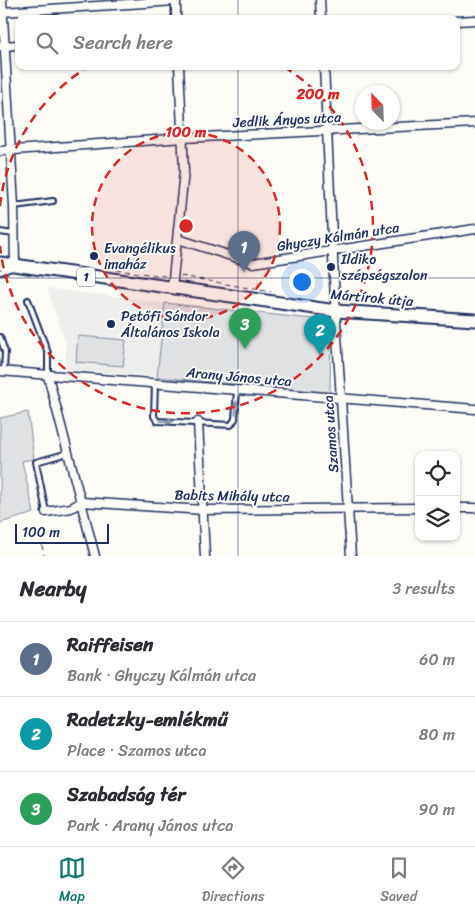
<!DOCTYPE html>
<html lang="en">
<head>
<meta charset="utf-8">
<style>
	:root { --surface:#fff; --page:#f7f7f7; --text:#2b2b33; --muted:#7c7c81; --line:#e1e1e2; --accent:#0f766e }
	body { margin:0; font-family:Sriracha,sans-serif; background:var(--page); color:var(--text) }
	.controls { position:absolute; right:15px; bottom:15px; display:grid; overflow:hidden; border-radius:10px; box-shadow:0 1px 4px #0004 }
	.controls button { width:45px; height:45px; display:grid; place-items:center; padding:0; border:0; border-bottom:1px solid var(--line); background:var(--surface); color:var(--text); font:25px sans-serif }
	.compass { position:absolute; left:355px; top:85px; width:45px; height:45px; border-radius:50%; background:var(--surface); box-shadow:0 1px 4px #0004; rotate:337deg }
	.scale { position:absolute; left:15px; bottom:12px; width:94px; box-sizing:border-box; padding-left:5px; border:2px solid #1b2f5e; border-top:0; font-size:14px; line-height:18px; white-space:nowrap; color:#1b2f5e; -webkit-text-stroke:4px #fdfcf7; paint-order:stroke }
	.you { position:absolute; left:301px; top:281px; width:18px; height:18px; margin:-12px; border:4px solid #fff; border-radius:50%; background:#1a73e8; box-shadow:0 0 0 8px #1a73e833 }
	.badge { display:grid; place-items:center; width:32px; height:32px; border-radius:50%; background:var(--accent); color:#fff; font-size:16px; font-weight:700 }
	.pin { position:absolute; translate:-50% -41px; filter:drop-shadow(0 1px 2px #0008) }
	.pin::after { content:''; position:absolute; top:26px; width:18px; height:15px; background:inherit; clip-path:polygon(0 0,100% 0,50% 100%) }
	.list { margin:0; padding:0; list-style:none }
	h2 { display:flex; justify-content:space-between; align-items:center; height:65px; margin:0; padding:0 20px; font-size:21px }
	h2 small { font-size:16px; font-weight:400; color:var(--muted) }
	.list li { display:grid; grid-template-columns:32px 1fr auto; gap:15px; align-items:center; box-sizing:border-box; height:75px; padding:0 20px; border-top:1px solid var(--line) }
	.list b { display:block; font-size:19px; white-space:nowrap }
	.list p { margin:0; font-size:16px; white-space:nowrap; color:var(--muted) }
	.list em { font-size:16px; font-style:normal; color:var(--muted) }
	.icon { flex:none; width:28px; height:28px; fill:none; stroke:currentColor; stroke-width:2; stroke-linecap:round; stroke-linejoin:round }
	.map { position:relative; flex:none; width:475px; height:556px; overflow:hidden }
	.search { position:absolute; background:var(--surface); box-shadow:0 1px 4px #0004; left:15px; right:15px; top:15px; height:55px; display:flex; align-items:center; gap:12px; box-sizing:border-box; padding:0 18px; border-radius:10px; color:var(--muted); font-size:19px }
	.sheet { height:290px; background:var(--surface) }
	nav { display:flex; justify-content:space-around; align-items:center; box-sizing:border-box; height:70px; border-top:1px solid var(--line); background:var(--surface); font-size:14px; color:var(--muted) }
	nav a { display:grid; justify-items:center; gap:2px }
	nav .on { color:var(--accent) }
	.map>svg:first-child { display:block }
	.built { fill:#edeeec }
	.green { fill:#e0e1e3; stroke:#7e88a0 }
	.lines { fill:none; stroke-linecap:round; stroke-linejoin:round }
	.service-casing { stroke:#1b2f5e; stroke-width:8 }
	.minor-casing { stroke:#1b2f5e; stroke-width:11 }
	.primary-casing { stroke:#1b2f5e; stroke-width:15 }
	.path { stroke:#1b2f5e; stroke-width:1; stroke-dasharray:5 4; stroke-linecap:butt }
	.service { stroke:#fdfcf7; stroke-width:4 }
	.minor { stroke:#fdfcf7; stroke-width:8 }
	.primary { stroke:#fdfcf7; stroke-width:11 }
	.oneway { fill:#8c96aa }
	.grid { fill:none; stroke:#1b2f5e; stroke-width:1; stroke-opacity:0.55 }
	.ring { fill:none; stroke:#d62828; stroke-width:2.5; stroke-dasharray:9 6 }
	.poi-dot { fill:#1b2f5e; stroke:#fdfcf7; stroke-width:2 }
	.labels { text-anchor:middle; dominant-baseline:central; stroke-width:4; stroke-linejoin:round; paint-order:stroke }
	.shield { fill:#fdfcf7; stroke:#5f6c8c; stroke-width:1 }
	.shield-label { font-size:12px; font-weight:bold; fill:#1b2f5e }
	.street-label { font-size:14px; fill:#1b2f5e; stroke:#fdfcf7 }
	.poi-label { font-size:14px; fill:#1b2f5e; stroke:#fdfcf7; text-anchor:start }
	.centre { fill:#d62828; stroke:#fdfcf7; stroke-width:2.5 }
	.ring-label { font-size:15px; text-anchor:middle; font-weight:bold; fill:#d62828; stroke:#fdfcf7; stroke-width:4; stroke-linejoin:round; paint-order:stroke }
</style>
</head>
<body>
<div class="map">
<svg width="475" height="556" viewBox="0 0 475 556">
	<rect width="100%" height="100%" fill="#fdfcf7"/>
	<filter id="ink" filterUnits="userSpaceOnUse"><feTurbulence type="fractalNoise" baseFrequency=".02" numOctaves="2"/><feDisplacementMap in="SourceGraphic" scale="10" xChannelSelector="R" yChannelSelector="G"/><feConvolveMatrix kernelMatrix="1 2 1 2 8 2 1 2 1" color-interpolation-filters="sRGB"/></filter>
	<g filter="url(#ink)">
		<path class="built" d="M47,288L165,303L157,377L65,370L66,345Z"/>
		<g class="green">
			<path d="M165,303L331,321L330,393L157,377Z"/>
			<path d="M78,336L126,340L123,366L76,362Z"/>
			<path d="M28,412L34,459L22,461L34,513L0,523V418Z"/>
		</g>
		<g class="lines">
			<g class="service-casing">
				<g id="service">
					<path d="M14,206L53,201"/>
					<path d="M0,232L14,234"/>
					<path d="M0,272L12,268"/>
					<path d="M28,300L48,353V374"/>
					<path d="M0,337L5,352L4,371"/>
					<path d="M155,383L154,416L157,421L231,425L235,419L237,390"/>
					<path d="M46,512L36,462L68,453"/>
				</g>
			</g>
			<g class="minor-casing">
				<g id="minor">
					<path d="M2,0L14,206L15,266"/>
					<path d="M176,0V19"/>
					<path d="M320,0L321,19"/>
					<path d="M2,12L176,1"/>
					<path d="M456,21L475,20"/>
					<path d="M0,46L19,45"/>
					<path d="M324,66L336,321L351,556"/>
					<path d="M0,151L184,138L475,123"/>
					<path d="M178,239L253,263L475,229"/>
					<path d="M172,289L184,171L179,66"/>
					<path d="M0,371L475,409"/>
					<path d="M48,376L95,556"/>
					<path d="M198,422L205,556"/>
					<path d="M456,508H475"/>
					<path d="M46,512L71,508L82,502L203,510L419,508"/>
				</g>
			</g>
			<g class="primary-casing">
				<path id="primary" d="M0,263L336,311L475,320"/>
			</g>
			<g class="path">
				<path d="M107,269L165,276"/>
				<path d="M181,276L271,292"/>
				<path d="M42,545L44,556"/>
			</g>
			<use href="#service" class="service"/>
			<use href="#minor" class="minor"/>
			<use href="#primary" class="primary"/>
		</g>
		<defs><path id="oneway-solid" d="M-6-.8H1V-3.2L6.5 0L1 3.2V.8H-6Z" transform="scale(1.25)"/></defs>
		<g class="oneway">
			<use href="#oneway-solid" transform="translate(236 408) rotate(-86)"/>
			<use href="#oneway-solid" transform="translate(167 421) rotate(2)"/>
		</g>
	</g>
	<path class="grid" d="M238,0V19M238,66V556M0,278H475"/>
	<circle cx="186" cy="226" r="94" fill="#d62828" fill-opacity=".12"/>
	<g class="ring">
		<circle cx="186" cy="226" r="94"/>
		<path d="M0 206A187 187 0 0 1 88 67M284 67A187 187 0 1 1 0 246"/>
	</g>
	<g class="poi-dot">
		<circle cx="94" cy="256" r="5"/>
		<circle cx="331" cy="267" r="5"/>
		<circle cx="111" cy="324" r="5"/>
	</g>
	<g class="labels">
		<rect class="shield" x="77" y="267.5" width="18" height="19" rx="4"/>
		<g class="shield-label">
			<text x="86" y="277">1</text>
		</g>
		<g class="street-label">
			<text transform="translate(287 120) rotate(-3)">Jedlik Ányos utca</text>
			<text transform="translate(338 237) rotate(-9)">Ghyczy Kálmán utca</text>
			<text transform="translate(372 298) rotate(5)">Mártírok útja</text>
			<text transform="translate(239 377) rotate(5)">Arany János utca</text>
			<text transform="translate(331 434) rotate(-94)">Szamos utca</text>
			<text transform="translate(232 496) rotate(1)">Babits Mihály utca</text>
		</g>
		<g class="poi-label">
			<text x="104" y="248">Evangélikus<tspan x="104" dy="16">imaház</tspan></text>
			<text x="341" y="259">Ildiko<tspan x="341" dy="16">szépségszalon</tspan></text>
			<text x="121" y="316">Petőfi Sándor<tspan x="121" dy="16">Általános Iskola</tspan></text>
		</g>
	</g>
	<circle cx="186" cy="226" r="8" class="centre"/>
	<g class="ring-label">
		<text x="318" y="99">200 m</text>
		<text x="186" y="137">100 m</text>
	</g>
</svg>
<div class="controls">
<button><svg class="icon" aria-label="locate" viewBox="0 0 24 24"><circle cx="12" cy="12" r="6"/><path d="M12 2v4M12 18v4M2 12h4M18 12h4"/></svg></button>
<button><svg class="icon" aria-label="layers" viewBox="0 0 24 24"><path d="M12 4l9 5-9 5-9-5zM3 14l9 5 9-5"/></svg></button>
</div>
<svg class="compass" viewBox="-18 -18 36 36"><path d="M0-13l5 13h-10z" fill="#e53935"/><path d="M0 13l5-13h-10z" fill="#7c7c81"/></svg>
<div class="scale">100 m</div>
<div class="you"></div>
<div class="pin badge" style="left:244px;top:272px;background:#5c6f8a">1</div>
<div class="pin badge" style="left:320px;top:355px;background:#0f9aa8">2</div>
<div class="pin badge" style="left:245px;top:349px;background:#2e9e5b">3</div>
<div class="search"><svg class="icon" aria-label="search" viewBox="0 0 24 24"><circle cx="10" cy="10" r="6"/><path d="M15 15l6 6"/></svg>Search here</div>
</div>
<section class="sheet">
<h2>Nearby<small>3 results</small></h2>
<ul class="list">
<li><span class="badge" style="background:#5c6f8a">1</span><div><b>Raiffeisen</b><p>Bank · Ghyczy Kálmán utca</p></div><em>60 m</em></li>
<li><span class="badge" style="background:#0f9aa8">2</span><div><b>Radetzky-emlékmű</b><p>Place · Szamos utca</p></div><em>80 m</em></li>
<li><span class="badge" style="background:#2e9e5b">3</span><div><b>Szabadság tér</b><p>Park · Arany János utca</p></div><em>90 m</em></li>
</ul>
</section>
<nav>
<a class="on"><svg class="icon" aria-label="map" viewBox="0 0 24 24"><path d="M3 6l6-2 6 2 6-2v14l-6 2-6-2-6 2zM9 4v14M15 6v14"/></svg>Map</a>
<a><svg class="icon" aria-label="directions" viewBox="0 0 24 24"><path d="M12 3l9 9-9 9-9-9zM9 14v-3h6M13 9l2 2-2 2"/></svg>Directions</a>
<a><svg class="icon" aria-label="saved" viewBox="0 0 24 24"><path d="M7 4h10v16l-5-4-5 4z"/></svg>Saved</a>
</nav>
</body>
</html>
